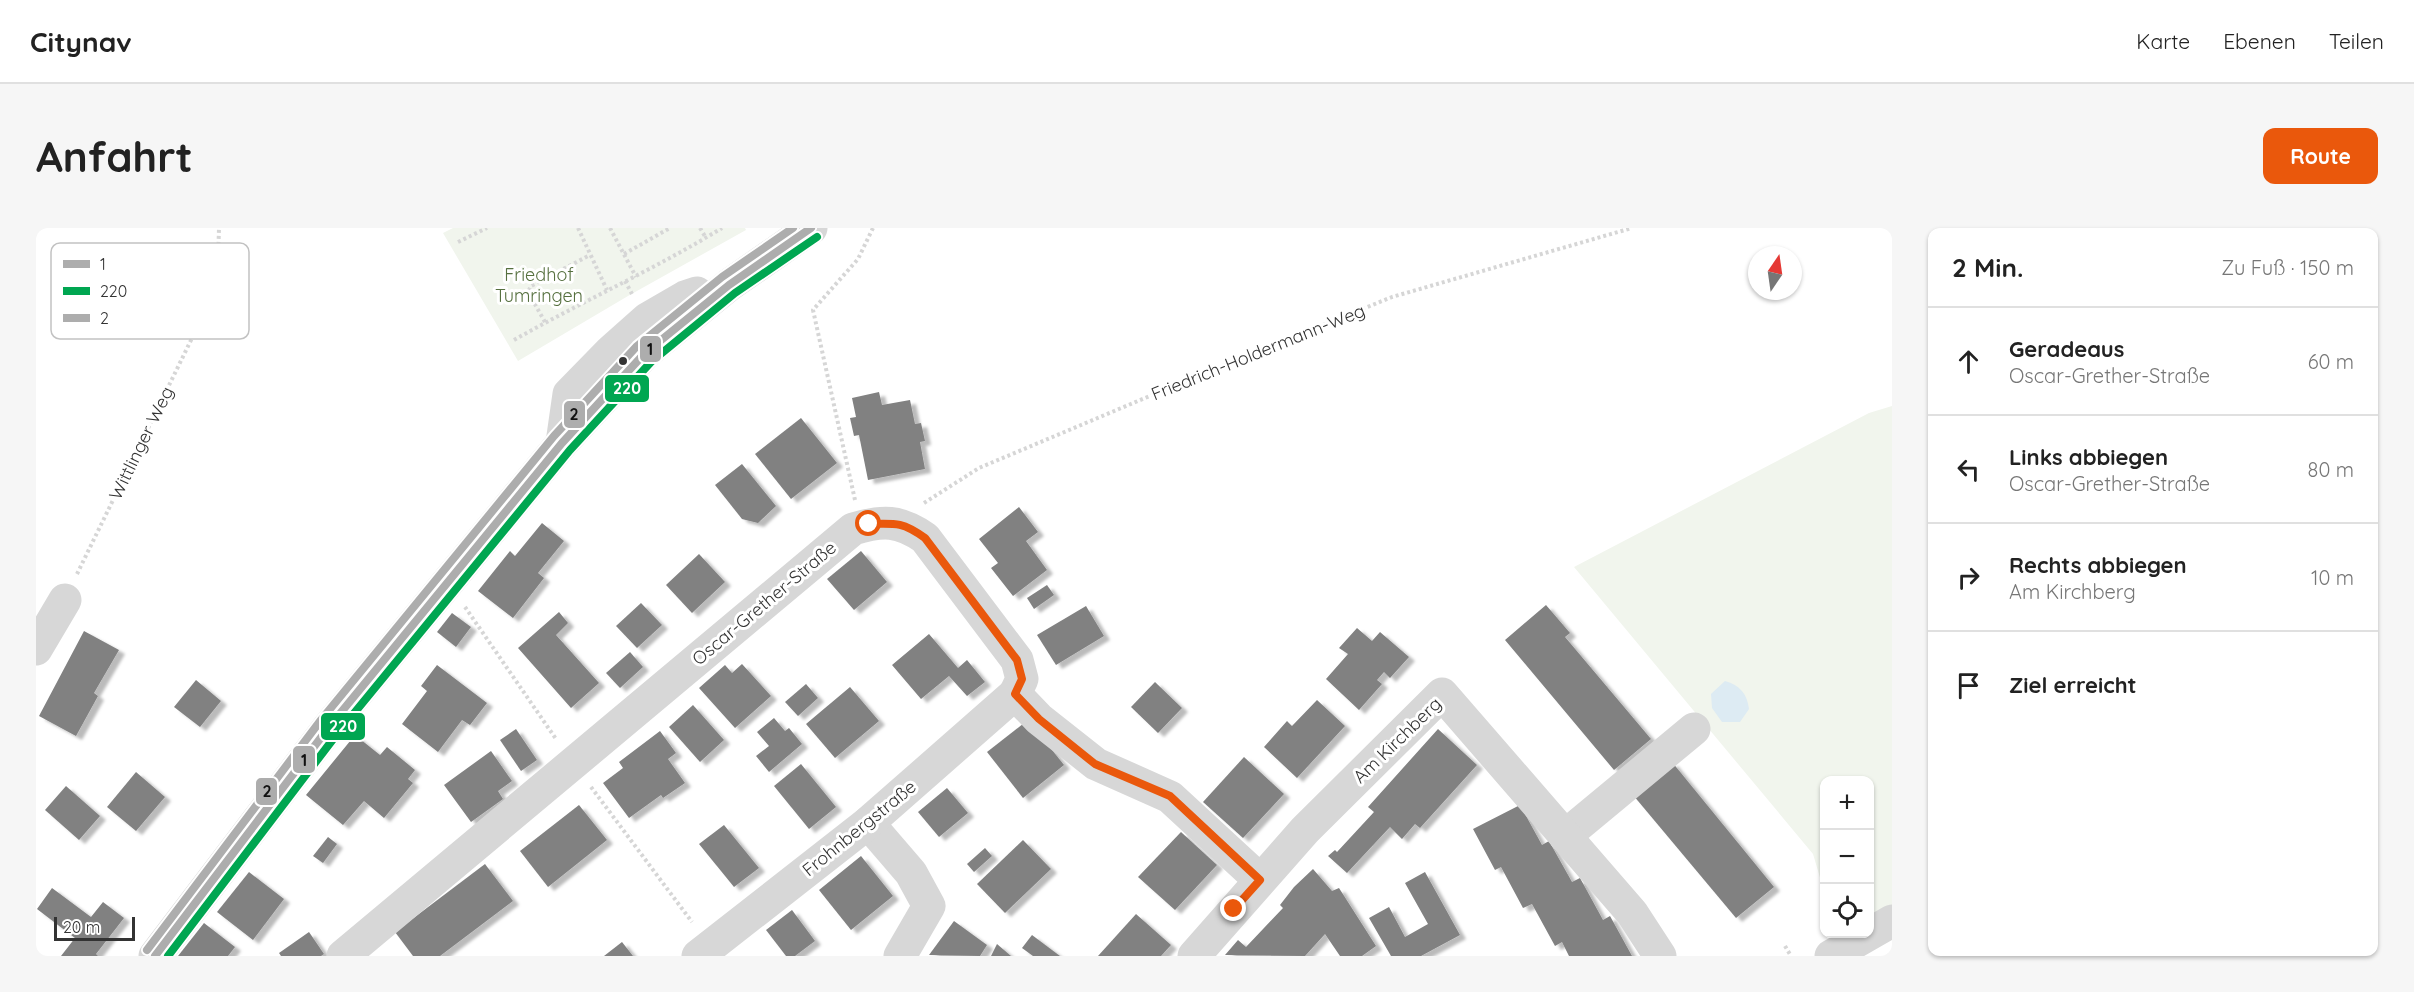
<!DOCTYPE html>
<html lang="de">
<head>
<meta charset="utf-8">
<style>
	:root { --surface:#fff; --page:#f6f6f6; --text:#222; --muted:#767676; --line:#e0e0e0; --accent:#ea580c }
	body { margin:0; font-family:Quicksand,sans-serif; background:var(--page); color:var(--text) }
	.controls { position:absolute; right:18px; bottom:18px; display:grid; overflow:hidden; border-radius:12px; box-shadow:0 2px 4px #0004 }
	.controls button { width:54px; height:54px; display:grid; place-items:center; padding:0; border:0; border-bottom:2px solid var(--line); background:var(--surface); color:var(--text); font:30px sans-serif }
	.compass { position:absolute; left:1712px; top:18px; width:54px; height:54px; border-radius:50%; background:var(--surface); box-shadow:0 2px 4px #0004; rotate:13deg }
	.scale { position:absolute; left:18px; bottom:15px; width:81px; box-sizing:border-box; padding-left:6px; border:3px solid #333; border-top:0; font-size:16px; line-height:21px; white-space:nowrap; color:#333; -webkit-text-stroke:4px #fff; paint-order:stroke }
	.stop { position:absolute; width:18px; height:18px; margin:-14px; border:4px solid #ea580c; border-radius:50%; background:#fff }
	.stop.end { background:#ea580c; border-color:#fff; box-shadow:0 2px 6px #0008 }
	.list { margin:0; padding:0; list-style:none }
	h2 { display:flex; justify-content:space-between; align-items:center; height:78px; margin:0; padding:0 24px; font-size:26px }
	h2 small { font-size:20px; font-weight:400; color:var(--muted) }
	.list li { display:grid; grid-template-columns:39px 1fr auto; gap:18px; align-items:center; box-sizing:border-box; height:108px; padding:0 24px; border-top:2px solid var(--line) }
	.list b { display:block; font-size:22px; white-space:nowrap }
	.list p { margin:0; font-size:20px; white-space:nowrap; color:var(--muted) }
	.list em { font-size:20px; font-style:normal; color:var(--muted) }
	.icon { flex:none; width:33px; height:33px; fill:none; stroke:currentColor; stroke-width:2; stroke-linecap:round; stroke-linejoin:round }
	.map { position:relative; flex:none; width:1856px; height:728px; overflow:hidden; border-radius:12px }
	header { display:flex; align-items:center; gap:36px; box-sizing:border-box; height:84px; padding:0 30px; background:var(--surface); border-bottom:2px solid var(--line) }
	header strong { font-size:28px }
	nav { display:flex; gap:33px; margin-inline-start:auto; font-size:21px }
	.intro { display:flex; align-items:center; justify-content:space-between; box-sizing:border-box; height:144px; padding:0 36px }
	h1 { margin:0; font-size:42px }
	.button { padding:15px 27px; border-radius:12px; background:var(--accent); color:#fff; font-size:21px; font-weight:700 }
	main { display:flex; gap:36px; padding:0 36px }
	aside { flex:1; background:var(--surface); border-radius:12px; box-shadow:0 2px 4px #0004 }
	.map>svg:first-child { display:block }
	.green { fill:#f1f5ed }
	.water { fill:#ddebf3 }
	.building { fill:#818181; filter:url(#shadow) }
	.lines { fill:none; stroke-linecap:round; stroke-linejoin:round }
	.path { stroke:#d6d6d6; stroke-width:4; stroke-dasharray:3 3; stroke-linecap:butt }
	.minor { stroke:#d7d7d7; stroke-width:33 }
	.bus-1-casing { stroke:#fff; stroke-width:12 }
	.bus-2-casing { stroke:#fff; stroke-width:12 }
	.bus-3-casing { stroke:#fff; stroke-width:12 }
	.bus-1 { stroke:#adadad; stroke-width:8 }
	.bus-2 { stroke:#00a651; stroke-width:8 }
	.bus-3 { stroke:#adadad; stroke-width:8 }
	.route { stroke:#ea580c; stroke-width:8 }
	.bus-dot { fill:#333; stroke:#fff; stroke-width:2 }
	.labels { text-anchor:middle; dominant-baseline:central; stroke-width:6; stroke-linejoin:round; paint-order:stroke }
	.park-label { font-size:18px; fill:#56703f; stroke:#fff }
	.street-label { font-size:18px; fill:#333; stroke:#fff }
	.key { fill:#fff; stroke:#c2c2c2; stroke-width:1.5 }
	.key-label { font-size:16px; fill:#333 }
	.line-badge { stroke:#fff; stroke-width:2 }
	.badge-label { font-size:16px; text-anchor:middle; font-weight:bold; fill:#fff }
	.pale-badge-label { font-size:16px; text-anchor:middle; font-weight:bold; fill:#111 }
</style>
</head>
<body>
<header>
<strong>Citynav</strong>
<nav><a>Karte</a><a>Ebenen</a><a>Teilen</a></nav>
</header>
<div class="intro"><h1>Anfahrt</h1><a class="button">Route</a></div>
<main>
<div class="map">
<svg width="1856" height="728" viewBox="0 0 1856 728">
	<defs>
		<filter id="shadow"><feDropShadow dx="6" dy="4" stdDeviation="1.5" flood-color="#0004"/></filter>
	</defs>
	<rect width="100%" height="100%" fill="#fff"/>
	<g class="green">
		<path d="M417,0H709L710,2L592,68L482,133L407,5Z"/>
		<path d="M1856,178V693L1834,706V552H1788V663L1777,626L1538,339L1833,185Z"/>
	</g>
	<path class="water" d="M1689,453C1704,457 1711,466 1713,481L1704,494H1686L1676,480L1675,466Z"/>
	<g class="building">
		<path d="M843,164L846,177L874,172L879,196L885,195L889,213L884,214L889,241L832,252L823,207L818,208L814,190L820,189L816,170Z"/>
		<path d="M765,190L801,235L755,271L719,226Z"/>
		<path d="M706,236L740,278L722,295L706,291L679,257Z"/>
		<path d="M983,279L1002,304L990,313L1011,342L977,368L955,340L962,335L943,311Z"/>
		<path d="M506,295L528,313L502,345L508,350L477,390L442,363L474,323L479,328Z"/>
		<path d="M825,323L851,354L818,382L791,351Z"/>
		<path d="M663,326L689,354L656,385L630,357Z"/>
		<path d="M1011,357L1018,367L998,381L991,370Z"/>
		<path d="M605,375L626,397L601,420L580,398Z"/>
		<path d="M1510,377L1534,405L1529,409L1615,511L1578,542L1469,412Z"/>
		<path d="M1050,378L1068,408L1020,437L1001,407Z"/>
		<path d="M523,384L532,395L520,407L563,455L535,480L482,420Z"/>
		<path d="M416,385L435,399L420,419L401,404Z"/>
		<path d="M1321,400L1336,413L1344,404L1373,429L1354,450L1348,444L1341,452L1346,456L1323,482L1290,451L1312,426L1303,420Z"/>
		<path d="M48,403L83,422L58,465L62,468L40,508L3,488Z"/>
		<path d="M893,406L922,440L931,432L949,454L931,468L913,448L885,471L856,437Z"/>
		<path d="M594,424L607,439L584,460L570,445Z"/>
		<path d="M706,436L735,468L699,500L663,460L689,437L696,445Z"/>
		<path d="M401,437L451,475L434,497L426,492L402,524L366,496L391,463L385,458Z"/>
		<path d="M160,452L185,473L164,499L138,479Z"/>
		<path d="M1119,454L1146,480L1122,505L1095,479Z"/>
		<path d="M770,456L782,470L762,488L749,474Z"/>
		<path d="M814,459L843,493L799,530L770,496Z"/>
		<path d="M1281,472L1309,498L1261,550L1228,519L1251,493L1256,498Z"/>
		<path d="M657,477L688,512L664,534L633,499Z"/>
		<path d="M738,490L749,503L753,500L766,516L733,544L720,528L733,518L721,504Z"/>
		<path d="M992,492L1028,537L987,570L951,524Z"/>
		<path d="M480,501L501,532L485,543L464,512Z"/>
		<path d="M1402,501L1441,537L1384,600L1379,596L1366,611L1354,599L1311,645L1292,628L1299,622L1301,624L1338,584L1332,579Z"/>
		<path d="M624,503L640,525L632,531L649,555L627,570L625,567L593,590L567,555L587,540L583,534Z"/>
		<path d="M319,507L344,527L351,519L379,542L372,551L377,555L348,590L328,573L307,597L270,567Z"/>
		<path d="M455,523L476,553L462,563L467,571L435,594L408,557Z"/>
		<path d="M1208,529L1248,566L1207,610L1167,574Z"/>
		<path d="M1636,534L1738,659L1700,690L1597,567Z"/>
		<path d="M765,536L800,579L773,601L738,558Z"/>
		<path d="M100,544L129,569L100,603L71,579Z"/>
		<path d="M30,558L64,588L43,612L9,582Z"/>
		<path d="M911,560L932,585L903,609L882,584Z"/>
		<path d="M543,577L571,612L512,659L484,623Z"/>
		<path d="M1484,577L1506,617L1513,613L1536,654L1544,650L1567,692L1574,688L1596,728H1533L1526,714L1519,718L1496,676L1487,680L1465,639L1459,642L1437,601Z"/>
		<path d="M688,597L723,640L698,659L663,616Z"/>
		<path d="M1145,604L1181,637L1139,682L1102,649Z"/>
		<path d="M292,609L301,616L287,635L277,628Z"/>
		<path d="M987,612L1015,641L969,685L941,656Z"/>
		<path d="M949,620L956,628L938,644L931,636Z"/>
		<path d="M825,628L857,668L815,702L783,662Z"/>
		<path d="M449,636L477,673L404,728H377L359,704Z"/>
		<path d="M1277,641L1296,663L1303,660L1340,718L1326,728H1304L1289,706L1269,728L1189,727L1202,712L1210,719L1247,680L1244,677L1258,659Z"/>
		<path d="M213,644L248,671L217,712L181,684Z"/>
		<path d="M1389,644L1424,707L1385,728H1355L1333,690L1353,679L1369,709L1392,696L1369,655Z"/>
		<path d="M16,660L55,689L67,674L88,690L60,726L62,728H25L39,710L1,681Z"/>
		<path d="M756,682L779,713L759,728H750L730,702Z"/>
		<path d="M1100,686L1135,717L1125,728H1062Z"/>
		<path d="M918,693L951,717L944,728L893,727Z"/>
		<path d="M168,695L199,719L192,728H142Z"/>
		<path d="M273,704L288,726L285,728H245L243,725Z"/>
		<path d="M996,707L1024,728H997L986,720Z"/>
		<path d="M586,714L597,728H568Z"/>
		<path d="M961,716L975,728H955Z"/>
	</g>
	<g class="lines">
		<g class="path">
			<path d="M542,0L571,62"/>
			<path d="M574,0L600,49"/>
			<path d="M664,0L670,10"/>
			<path d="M422,14L451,0"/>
			<path d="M588,26L634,0"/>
			<path d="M589,53L596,66"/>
			<path d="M509,94L492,64L495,58L554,27"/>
			<path d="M478,112C547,73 619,41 686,0"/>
			<path d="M819,272L777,82L822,31L837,0"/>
			<path d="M888,275L943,240L1147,154L1356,69L1596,0"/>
			<path d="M41,346L158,106L182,33L183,0"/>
			<path d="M429,379L520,511"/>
			<path d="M555,559L656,694"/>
			<path d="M1749,718L1755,728"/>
		</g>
		<g class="minor">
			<path d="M526,215L533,166L575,123L611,91L649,69L661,65"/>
			<path d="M0,421L29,372"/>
			<path d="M832,595L875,645L893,678L864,728"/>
			<path d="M1529,608L1658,501"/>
			<path d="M119,728L293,499L526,215L608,126L693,57L775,0"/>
			<path d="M307,728L817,301C847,292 863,292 889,310L981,432L986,451L979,466L1003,491L1060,536L1134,569L1224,652"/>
			<path d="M662,728L832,595L979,466"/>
			<path d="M1158,728L1269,602L1406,466L1596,685L1624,728"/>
			<path d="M1795,728L1856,693"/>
		</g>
		<g class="bus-1-casing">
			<path id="bus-1" d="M119,728L293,499L526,215L608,126L693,57L775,0"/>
		</g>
		<g class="bus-2-casing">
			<path id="bus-2" d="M132,728L301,506L534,222L615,134L699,65L781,9"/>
		</g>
		<g class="bus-3-casing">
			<path id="bus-3" d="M111,722L285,492L518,208L601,118L686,49L757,0"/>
		</g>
		<use href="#bus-1" class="bus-1"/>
		<use href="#bus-2" class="bus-2"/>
		<use href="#bus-3" class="bus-3"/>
	</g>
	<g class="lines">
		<path class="route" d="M833,296C860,295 867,294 889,310L981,432L986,451L979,466L1003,491L1059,536L1134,568L1224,652L1198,681"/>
	</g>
	<circle class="bus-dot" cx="587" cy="133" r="5"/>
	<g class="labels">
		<g class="park-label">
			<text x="503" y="46">Friedhof<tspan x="503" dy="21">Tumringen</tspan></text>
		</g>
		<g class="street-label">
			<text transform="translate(1222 124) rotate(-22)">Friedrich-Holdermann-Weg</text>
			<text transform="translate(105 215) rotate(-64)">Wittlinger Weg</text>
			<text transform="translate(728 375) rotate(-40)">Oscar-Grether-Straße</text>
			<text transform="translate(1361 512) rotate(-44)">Am Kirchberg</text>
			<text transform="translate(823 600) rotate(-39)">Frohnbergstraße</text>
		</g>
	</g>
	<rect x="15" y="15" width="198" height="96" rx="9" class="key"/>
	<rect x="27" y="32" width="27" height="8" fill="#adadad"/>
	<rect x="27" y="59" width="27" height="8" fill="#00a651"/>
	<rect x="27" y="86" width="27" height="8" fill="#adadad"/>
	<g class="key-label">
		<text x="64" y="42">1</text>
		<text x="64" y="69">220</text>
		<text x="64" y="96">2</text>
	</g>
	<g class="line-badge">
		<rect x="603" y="107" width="23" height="28" rx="6" fill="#adadad"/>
		<rect x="568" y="146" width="46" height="29" rx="6" fill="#00a651"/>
		<rect x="527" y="172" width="23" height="29" rx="6" fill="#adadad"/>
		<rect x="284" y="484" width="46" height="29" rx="6" fill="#00a651"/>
		<rect x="256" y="517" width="24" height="29" rx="6" fill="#adadad"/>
		<rect x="219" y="549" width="23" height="29" rx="6" fill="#adadad"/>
	</g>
	<g class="badge-label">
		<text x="591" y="166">220</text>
		<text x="307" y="504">220</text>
	</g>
	<g class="pale-badge-label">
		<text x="614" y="127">1</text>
		<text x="538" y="192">2</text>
		<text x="268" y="538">1</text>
		<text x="231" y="569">2</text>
	</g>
</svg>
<div class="controls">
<button>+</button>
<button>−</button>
<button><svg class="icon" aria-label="locate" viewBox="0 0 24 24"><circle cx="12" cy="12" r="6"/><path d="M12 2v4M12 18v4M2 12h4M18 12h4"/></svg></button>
</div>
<svg class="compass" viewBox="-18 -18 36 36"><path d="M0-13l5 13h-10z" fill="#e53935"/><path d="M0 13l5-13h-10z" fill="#767676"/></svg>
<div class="scale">20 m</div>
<div class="stop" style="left:833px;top:296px"></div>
<div class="stop end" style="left:1198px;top:681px"></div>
</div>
<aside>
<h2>2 Min.<small>Zu Fuß · 150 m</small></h2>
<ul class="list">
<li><svg class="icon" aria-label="ahead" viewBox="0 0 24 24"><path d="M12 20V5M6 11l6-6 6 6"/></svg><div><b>Geradeaus</b><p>Oscar-Grether-Straße</p></div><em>60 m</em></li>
<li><svg class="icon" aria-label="left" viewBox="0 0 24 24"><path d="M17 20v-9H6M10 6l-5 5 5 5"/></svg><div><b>Links abbiegen</b><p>Oscar-Grether-Straße</p></div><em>80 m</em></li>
<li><svg class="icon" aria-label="right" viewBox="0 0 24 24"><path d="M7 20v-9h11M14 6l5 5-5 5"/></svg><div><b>Rechts abbiegen</b><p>Am Kirchberg</p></div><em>10 m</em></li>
<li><svg class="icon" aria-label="arrive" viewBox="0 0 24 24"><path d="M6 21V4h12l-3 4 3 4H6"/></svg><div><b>Ziel erreicht</b></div></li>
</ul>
</aside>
</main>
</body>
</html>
